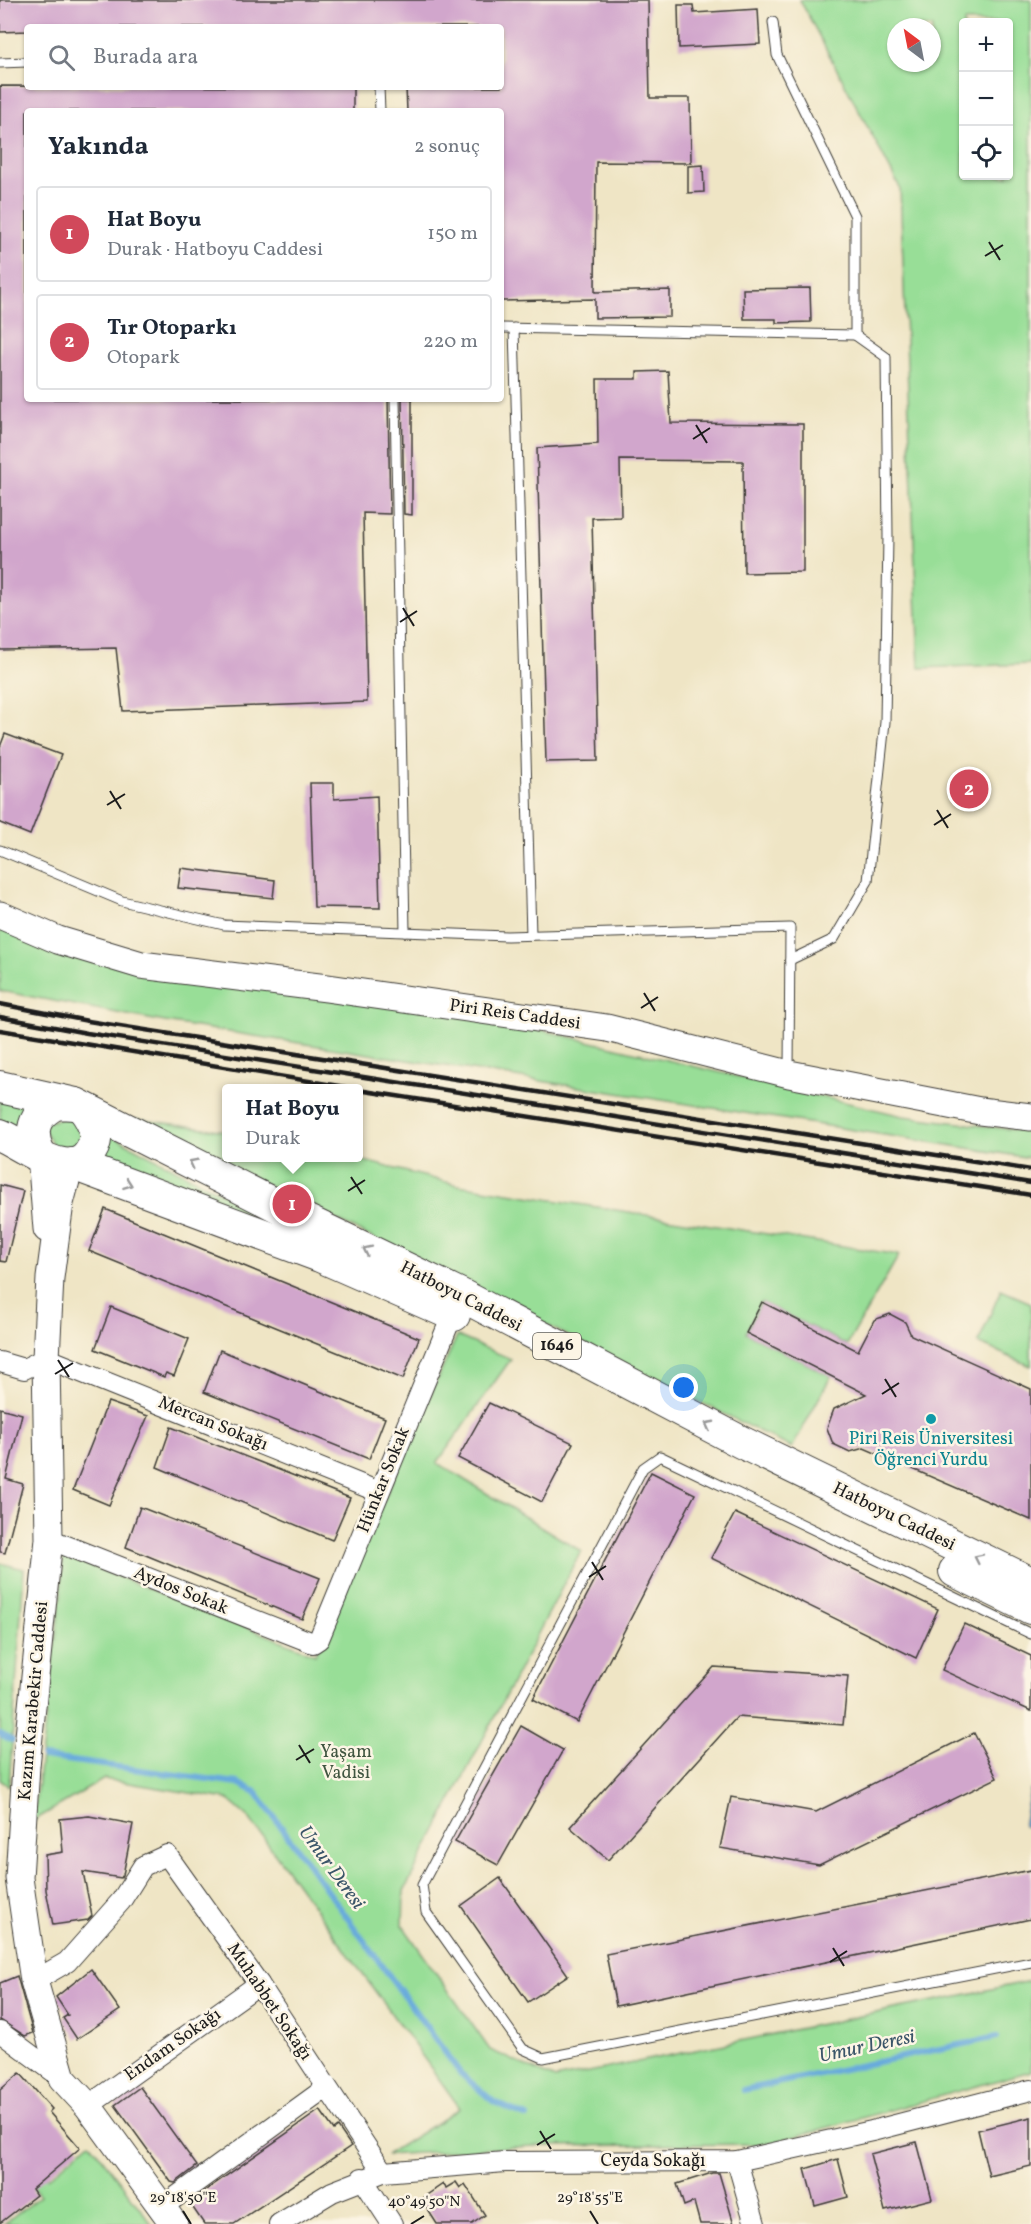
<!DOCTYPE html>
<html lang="tr">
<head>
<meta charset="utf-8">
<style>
	:root { --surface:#fff; --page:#f6f6f7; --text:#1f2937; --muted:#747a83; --line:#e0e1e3; --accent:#d1495b }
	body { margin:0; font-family:Vollkorn,serif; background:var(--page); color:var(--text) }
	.controls { position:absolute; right:18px; top:18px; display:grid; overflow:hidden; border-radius:6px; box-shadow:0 2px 4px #0004 }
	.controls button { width:54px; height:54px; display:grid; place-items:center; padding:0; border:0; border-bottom:2px solid var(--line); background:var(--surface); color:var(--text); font:30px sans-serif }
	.compass { position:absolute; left:887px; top:18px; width:54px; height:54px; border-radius:50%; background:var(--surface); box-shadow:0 2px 4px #0004; rotate:328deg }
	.you { position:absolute; left:684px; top:1388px; width:21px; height:21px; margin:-15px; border:4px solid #fff; border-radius:50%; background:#1a73e8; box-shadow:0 0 0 9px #1a73e833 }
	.badge { display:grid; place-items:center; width:39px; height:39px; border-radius:50%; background:var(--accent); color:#fff; font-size:20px; font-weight:700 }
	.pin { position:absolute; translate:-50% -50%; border:3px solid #fff; box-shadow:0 2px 6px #0006 }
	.popup { position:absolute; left:222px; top:1084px; width:141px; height:78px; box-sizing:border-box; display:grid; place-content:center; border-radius:6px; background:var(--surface); filter:drop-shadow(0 2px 4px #0005); font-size:20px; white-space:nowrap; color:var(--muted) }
	.popup b { font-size:22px; color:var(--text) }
	.popup::after { content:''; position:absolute; left:50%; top:100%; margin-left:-12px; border:12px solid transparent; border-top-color:var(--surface) }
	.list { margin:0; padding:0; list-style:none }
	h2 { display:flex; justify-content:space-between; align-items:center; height:78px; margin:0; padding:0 24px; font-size:26px }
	h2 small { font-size:20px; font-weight:400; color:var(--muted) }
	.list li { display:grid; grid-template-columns:39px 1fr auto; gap:18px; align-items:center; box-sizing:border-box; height:96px; margin:0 12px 12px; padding:0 12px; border:2px solid var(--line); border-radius:6px }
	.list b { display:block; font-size:22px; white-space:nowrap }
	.list p { margin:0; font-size:20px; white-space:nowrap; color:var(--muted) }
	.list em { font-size:20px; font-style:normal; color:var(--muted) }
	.icon { flex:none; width:33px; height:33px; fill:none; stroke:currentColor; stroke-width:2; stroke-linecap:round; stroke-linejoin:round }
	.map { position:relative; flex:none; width:1031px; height:2224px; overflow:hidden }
	.search { position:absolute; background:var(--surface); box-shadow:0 2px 4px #0004; left:24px; top:24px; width:480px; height:66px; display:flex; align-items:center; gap:15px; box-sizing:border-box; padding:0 21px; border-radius:6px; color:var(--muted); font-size:22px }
	.panel { position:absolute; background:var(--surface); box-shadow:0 2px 4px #0004; left:24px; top:108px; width:480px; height:294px; border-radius:6px }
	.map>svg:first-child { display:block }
	.green { fill:#98de97; stroke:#5a7d5a; stroke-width:1.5; fill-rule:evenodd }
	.water { fill:#68aadc; stroke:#42637c; stroke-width:1.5 }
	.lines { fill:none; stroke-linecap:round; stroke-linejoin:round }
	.stream { stroke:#68aadc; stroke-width:6 }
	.building { fill:#d1a6cc }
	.lane-casing { stroke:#3c3a35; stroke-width:11 }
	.street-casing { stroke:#3c3a35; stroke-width:22 }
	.secondary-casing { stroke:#3c3a35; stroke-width:29 }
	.primary-casing { stroke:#3c3a35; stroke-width:34 }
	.lane { stroke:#fff; stroke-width:9 }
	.street { stroke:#fff; stroke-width:20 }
	.secondary { stroke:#fff; stroke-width:27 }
	.primary { stroke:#fff; stroke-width:32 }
	.rail { stroke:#1c1c1c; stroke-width:4.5 }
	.oneway { stroke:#999 }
	.ticks { fill:none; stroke:#1c1c1c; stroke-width:2 }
	.culture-dot { fill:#0f9aa8; stroke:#fcf5e5; stroke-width:2 }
	.labels { text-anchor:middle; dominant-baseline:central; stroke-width:5; stroke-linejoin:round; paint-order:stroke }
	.shield { fill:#fcf5e5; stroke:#5f5d58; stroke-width:1.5 }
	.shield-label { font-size:16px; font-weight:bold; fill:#1c1c1c }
	.street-label { font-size:18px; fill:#1c1c1c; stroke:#fcf5e5 }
	.culture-label { font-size:18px; fill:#0d838f; stroke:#fcf5e5 }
	.park-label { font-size:18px; fill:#415641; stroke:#fcf5e5 }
	.water-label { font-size:20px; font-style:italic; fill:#3a5569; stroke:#fcf5e5 }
	.ticks-label { font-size:15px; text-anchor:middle; fill:#1c1c1c; stroke:#fcf5e5; stroke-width:5; stroke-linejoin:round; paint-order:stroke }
</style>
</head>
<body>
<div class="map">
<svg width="1031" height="2224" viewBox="0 0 1031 2224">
	<rect width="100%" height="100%" fill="#fcf5e5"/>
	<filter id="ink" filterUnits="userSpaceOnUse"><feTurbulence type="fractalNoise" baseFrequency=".0167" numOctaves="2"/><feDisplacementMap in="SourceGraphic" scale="12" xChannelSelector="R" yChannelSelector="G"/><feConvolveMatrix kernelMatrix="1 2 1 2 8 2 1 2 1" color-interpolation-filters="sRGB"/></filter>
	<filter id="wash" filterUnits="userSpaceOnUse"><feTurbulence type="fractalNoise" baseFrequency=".008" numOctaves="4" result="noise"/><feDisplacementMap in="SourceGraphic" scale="24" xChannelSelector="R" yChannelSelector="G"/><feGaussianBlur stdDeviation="1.35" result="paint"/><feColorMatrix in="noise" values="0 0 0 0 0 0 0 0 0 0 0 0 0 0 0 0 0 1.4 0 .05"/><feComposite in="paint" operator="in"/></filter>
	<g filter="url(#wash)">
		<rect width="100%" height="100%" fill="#efe5c5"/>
		<g class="green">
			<path d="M800,0H1031V664L919,668L900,188ZM964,22H1008V176H964ZM896,27H932V63H896Z"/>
			<path d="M0,927L541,1030L903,1116L1031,1132V1158L165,1022L0,991Z"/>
			<path d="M0,1099L33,1106L23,1133L0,1121Z"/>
			<path d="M74,1115L83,1143L58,1154L42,1126L44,1123Z"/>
			<path d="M135,1119L226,1131V1158H353L458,1185L899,1255L847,1345L761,1302L746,1333L831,1376L792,1448Z"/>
			<path d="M105,1132L297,1233L94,1158Z"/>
			<path d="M1001,1290L1031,1303V1366L978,1343Z"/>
			<path d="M457,1336L511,1359L437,1463L581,1551L404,1891L403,1926L490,2050L555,2079L1031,1981V2071L768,2144L534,2146L386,2155L460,2108L250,1819L227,1799L104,1779L33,1821L61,1596L63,1555L315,1654Z"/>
			<path d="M0,1563L24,1569L9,1786L0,1780Z"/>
			<path d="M19,2140L48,2178L90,2142L152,2224H3L40,2196L6,2150Z"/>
		</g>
		<path class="water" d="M1030,1790H1031V1827L1023,1826Z"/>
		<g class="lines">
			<g class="stream">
				<path d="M0,1734L12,1740"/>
				<path d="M43,1757L238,1783L256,1792L460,2073L494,2102L527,2117"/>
				<path d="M743,2090L997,2037"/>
			</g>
		</g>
		<g id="blocks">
			<g class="building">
				<path d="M0,0H648L650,98H690L691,163L596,162L595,292L670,290V317L595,318V299L501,301V111H407L406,87H501V27H27V31L0,32Z"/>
				<path d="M678,5H693L694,13L758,9L760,44L679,48Z"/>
				<path d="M0,86L353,87V111H27V399H388L390,514L363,513L367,702L123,711L116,648L0,650Z"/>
				<path d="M703,165L704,192L688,193V166Z"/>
				<path d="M810,288L811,322L776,323V319H744L743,289Z"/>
				<path d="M668,371L671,423L803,424V572L744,573L743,461L620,460L621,517L592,518L598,761L546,762L537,448L598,444L597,379H637V372Z"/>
				<path d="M402,399H412V515L404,514Z"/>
				<path d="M5,734L61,755L30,835L0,823V747Z"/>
				<path d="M310,783H334V799L377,796L380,908L314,907Z"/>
				<path d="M181,868L275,880L273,898L178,888Z"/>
				<path d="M0,1185L23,1191L6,1262L0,1261Z"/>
				<path d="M105,1209L419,1338L403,1379L89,1251Z"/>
				<path d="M762,1302L858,1351L874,1320L890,1314L905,1322L911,1335L1031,1389V1520L864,1448L850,1452L833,1444L827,1428L834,1409L866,1394L746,1333Z"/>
				<path d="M111,1307L189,1339L174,1376L166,1373L164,1377L95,1349Z"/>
				<path d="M220,1350L385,1418L369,1459L204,1392Z"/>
				<path d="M108,1402L148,1416L109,1505L73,1490Z"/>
				<path d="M489,1403L573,1443L542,1502L458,1458Z"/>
				<path d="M0,1408L22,1414L6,1479L23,1484L5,1553L0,1552Z"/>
				<path d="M171,1427L350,1498L332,1540L157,1467Z"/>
				<path d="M651,1472L695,1494L577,1722L533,1699Z"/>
				<path d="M140,1507L320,1578L302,1619L126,1547Z"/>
				<path d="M735,1513L938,1609L916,1658L711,1558Z"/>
				<path d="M964,1624L1031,1656V1711L942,1670Z"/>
				<path d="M714,1667L848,1676L843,1725L737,1717L608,1860L570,1827Z"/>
				<path d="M521,1726L563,1750L498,1865L455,1842Z"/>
				<path d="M974,1733L997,1778L819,1865L720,1848L731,1797L816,1812Z"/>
				<path d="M89,1816L133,1824L123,1875L121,1878L83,1872L92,1916L88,1920L53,1925L46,1890L45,1855L63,1852L60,1819Z"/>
				<path d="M1031,1870V1919L616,2006L606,1954Z"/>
				<path d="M500,1878L568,1975L528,2002L461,1906Z"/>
				<path d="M91,1969L120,2010L77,2039L63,2018L68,2015L56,1997Z"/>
				<path d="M17,1976L33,2033L25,2036L0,2020V1983Z"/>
				<path d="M20,2073L52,2109L49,2112L80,2148L32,2189L36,2195L0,2223V2090Z"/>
				<path d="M140,2087L197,2166L175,2183L171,2182L115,2105Z"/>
				<path d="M320,2110L334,2130L338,2127L351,2146L234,2224H204L189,2202Z"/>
				<path d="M1031,2117V2166L989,2176L978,2130Z"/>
				<path d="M917,2142L932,2199L885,2211L870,2154Z"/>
				<path d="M838,2159L848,2197L815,2206L805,2169Z"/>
				<path d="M712,2173H719L734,2224H700L694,2202L684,2206L677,2184Z"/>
				<path d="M456,2182L460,2188L465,2184L485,2215L472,2224H437L421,2199L443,2184L446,2188Z"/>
			</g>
		</g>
	</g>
	<g filter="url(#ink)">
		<use href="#blocks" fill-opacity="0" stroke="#3c3a35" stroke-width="1.5"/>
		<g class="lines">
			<g class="lane-casing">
				<g id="lane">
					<path d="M773,22L777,55L855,216V335L886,357L888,536L885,722L868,881L834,939L790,960"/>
					<path d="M0,63L27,62"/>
					<path d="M379,87L380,111"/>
					<path d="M501,328L855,335"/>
					<path d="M514,328L531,935"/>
					<path d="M395,399L405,932"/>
					<path d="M0,850L122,901L224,925L507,936L790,928L789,1071"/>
					<path d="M1031,1634L660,1456L643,1468L422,1885L426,1912L523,2049L543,2058L1031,1962"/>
				</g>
			</g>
			<g class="street-casing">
				<g id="street">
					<path d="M0,1362L24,1369L46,1358L379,1492"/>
					<path d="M49,1539L313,1643L319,1639L456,1306"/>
					<path d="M34,1981L67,1962L121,1901L143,1866L167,1855L259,1984L383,2172"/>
					<path d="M0,2032L62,2078"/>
					<path d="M88,2106L259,1984"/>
					<path d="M737,2161L755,2224"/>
					<path d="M362,2178L392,2224"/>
					<path d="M162,2207L326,2088"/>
					<path d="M279,2224L332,2192L383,2172L505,2162L737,2161L872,2131L1031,2090"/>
				</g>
			</g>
			<g class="secondary-casing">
				<g id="secondary">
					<path d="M0,915L58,940L141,965L327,988L607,1028L789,1074L980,1111L1031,1117"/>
					<path d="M41,1156L47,1229"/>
					<path d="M73,1164L68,1173L60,1203L50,1278L46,1358L49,1539L26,1766L19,1878L34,1981L62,2078L88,2106L174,2224"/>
				</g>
			</g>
			<g class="primary-casing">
				<g id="primary">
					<path d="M0,1087L76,1104L299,1217L461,1295L741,1442L1031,1583"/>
					<path d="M0,1135C24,1145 75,1188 93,1147C99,1133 92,1119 83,1108"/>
					<path d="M41,1156C28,1133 32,1115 57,1103L75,1104"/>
					<path d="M73,1164L320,1256L454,1315"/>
					<path d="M955,1571L1031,1608"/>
				</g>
			</g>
			<use href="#lane" class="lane"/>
			<use href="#street" class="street"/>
			<use href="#secondary" class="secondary"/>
			<use href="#primary" class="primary"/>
			<g class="rail">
				<path d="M0,1004L88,1021L1031,1170"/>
				<path d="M0,1017L87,1033L1031,1183"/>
				<path d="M0,1030L351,1088"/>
				<path d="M358,1090L1031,1195"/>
			</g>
		</g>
		<defs><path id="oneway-chevron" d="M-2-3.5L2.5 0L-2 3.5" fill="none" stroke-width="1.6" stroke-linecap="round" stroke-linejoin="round" transform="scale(1.5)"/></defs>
		<g class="oneway">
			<use href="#oneway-chevron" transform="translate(193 1163) rotate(-153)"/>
			<use href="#oneway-chevron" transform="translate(128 1184) rotate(20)"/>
			<use href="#oneway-chevron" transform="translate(367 1250) rotate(-154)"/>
			<use href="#oneway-chevron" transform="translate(709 1425) rotate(-152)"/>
			<use href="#oneway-chevron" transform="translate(978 1558) rotate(-154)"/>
		</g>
	</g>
	<path class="ticks" d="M989,242L1000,260M985,256L1003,245M696,425L707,443M693,439L710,428M403,608L414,626M400,622L417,611M110,791L121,809M107,805L125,794M937,810L948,828M934,825L951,814M644,993L655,1011M641,1008L658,997M351,1177L362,1194M348,1191L365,1180M58,1360L69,1377M55,1374L73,1363M885,1379L896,1397M882,1394L899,1383M592,1562L603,1580M589,1577L606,1566M299,1745L310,1763M296,1760L314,1749M833,1948L844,1966M830,1962L847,1951M540,2131L551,2149M537,2145L555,2134M183,2211L191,2224M590,2211L598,2224M411,2224L424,2216"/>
	<circle class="culture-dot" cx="931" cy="1419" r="6"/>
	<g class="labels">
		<rect class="shield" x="533" y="1333" width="48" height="26" rx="4.5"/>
		<g class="shield-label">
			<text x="557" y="1346">1646</text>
		</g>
		<g class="street-label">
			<text transform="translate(515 1015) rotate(8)">Piri Reis Caddesi</text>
			<text transform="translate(461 1297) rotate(27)">Hatboyu Caddesi</text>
			<text transform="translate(213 1424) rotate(22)">Mercan Sokağı</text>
			<text transform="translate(384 1480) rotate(-68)">Hünkar Sokak</text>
			<text transform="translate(894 1517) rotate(26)">Hatboyu Caddesi</text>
			<text transform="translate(181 1591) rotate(22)">Aydos Sokak</text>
			<text transform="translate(34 1701) rotate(-85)">Kazım Karabekir Caddesi</text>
			<text transform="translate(269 2002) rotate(56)">Muhabbet Sokağı</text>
			<text transform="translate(173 2045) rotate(-35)">Endam Sokağı</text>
			<text x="653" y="2161">Ceyda Sokağı</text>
		</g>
		<g class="culture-label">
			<text x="931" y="1439">Piri Reis Üniversitesi<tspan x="931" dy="21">Öğrenci Yurdu</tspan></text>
		</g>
		<g class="park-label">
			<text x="346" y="1752">Yaşam<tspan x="346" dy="21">Vadisi</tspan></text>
		</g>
		<g class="water-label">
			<text transform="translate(331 1868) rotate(54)">Umur Deresi</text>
			<text transform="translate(867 2047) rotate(-12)">Umur Deresi</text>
		</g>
	</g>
	<g class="ticks-label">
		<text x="183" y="2202">29°18'50"E</text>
		<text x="590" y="2202">29°18'55"E</text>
		<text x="424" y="2206">40°49'50"N</text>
	</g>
</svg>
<div class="controls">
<button>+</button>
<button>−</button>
<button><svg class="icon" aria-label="locate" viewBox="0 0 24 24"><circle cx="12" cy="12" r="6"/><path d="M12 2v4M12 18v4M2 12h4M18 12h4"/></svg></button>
</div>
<svg class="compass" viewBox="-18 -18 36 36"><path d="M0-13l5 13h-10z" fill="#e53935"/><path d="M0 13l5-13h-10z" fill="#747a83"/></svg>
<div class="you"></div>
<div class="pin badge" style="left:292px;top:1204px">1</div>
<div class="popup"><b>Hat Boyu</b>Durak</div>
<div class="pin badge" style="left:969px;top:789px">2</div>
<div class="search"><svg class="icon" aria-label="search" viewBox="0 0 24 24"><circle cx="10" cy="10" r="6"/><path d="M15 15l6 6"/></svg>Burada ara</div>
<section class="panel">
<h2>Yakında<small>2 sonuç</small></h2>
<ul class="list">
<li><span class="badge">1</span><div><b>Hat Boyu</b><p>Durak · Hatboyu Caddesi</p></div><em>150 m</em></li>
<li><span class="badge">2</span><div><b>Tır Otoparkı</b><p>Otopark</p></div><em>220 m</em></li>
</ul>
</section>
</div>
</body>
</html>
